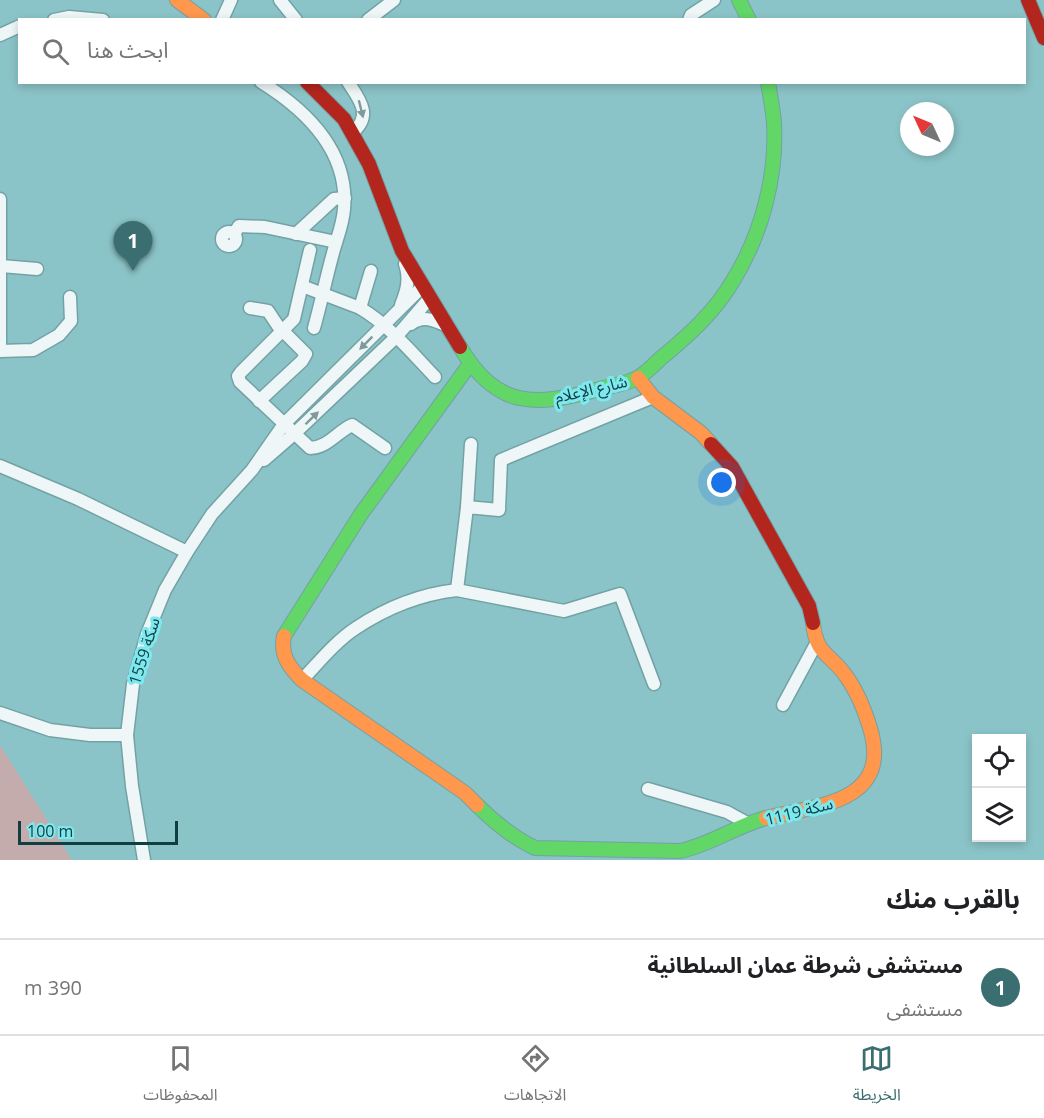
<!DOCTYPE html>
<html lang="ar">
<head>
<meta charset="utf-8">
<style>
	:root { --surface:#fff; --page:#f6f6f6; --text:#202124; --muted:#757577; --line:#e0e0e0; --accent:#3b6e71 }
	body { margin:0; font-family:"Open Sans","Noto Sans Arabic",sans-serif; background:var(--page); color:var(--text); direction:rtl }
	.controls { position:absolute; right:18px; bottom:18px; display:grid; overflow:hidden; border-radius:0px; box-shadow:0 3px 9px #0003 }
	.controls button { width:54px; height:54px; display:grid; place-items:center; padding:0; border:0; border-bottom:2px solid var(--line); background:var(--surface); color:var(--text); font:30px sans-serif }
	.compass { position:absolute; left:900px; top:102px; width:54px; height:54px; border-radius:50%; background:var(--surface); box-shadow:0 3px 9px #0003; rotate:314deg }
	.scale { position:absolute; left:18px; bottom:15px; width:160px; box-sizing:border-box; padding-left:6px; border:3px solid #103f42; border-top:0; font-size:16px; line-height:21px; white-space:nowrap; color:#103f42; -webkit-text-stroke:4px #7ee8ef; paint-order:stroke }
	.you { position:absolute; left:722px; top:483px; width:21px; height:21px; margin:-15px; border:4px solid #fff; border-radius:50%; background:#1a73e8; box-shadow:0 0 0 9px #1a73e833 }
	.badge { display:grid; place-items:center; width:39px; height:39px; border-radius:50%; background:var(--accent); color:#fff; font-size:20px; font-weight:700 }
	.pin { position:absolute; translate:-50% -50px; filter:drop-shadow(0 2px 3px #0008) }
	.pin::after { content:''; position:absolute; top:32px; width:21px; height:18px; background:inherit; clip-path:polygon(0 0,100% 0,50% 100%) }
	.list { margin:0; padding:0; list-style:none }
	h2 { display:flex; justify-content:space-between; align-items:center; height:78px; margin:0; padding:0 24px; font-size:26px }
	h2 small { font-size:20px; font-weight:400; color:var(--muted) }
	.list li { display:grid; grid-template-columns:39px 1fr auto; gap:18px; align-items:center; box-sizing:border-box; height:96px; padding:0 24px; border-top:2px solid var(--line) }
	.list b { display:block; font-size:22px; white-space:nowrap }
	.list p { margin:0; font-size:20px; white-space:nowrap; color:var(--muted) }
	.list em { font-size:20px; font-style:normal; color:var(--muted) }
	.icon { flex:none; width:33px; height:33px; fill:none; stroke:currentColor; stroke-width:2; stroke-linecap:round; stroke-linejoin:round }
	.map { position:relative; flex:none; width:1044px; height:860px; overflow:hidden; direction:ltr }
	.search { position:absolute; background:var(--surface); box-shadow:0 3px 9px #0003; left:18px; right:18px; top:18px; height:66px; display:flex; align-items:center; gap:15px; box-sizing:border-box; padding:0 21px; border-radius:0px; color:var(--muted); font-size:22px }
	.sheet { height:174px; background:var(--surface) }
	nav { display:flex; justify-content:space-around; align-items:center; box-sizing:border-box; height:84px; border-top:2px solid var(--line); background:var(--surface); font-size:16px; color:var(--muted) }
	nav a { display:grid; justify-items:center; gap:3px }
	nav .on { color:var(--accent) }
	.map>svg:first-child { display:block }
	.green { fill:#c5acac }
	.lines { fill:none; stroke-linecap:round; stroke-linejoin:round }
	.street-casing { stroke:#73a2a5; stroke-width:15 }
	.fast-casing { stroke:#73a2a5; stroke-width:16 }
	.slow-casing { stroke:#73a2a5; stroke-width:16 }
	.jam-casing { stroke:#73a2a5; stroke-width:16 }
	.street { stroke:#eef6f7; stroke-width:12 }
	.fast { stroke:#63d668; stroke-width:14 }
	.slow { stroke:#ff974d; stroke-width:14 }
	.jam { stroke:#b3261e; stroke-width:14 }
	.oneway { fill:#7f9a9c }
	.labels { text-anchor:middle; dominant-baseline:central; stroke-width:6; stroke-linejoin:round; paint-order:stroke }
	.street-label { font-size:16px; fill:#103f42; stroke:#7ee8ef }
</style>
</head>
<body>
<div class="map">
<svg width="1044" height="860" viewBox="0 0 1044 860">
	<rect width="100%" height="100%" fill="#8bc4c8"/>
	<path class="green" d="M0,745L72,860H0Z"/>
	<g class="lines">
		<g class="street-casing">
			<g id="street">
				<path d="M280,0L296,20"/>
				<path d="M54,20L69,17L103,20"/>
				<path d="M222,20L231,0"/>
				<path d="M368,20L394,0"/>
				<path d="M689,20L691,15L714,0"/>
				<path d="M0,35L20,26"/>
				<path d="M261,82C306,110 349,151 344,209C343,224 337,238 333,253C326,278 321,303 314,328"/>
				<path d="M348,82C360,100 373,116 352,133"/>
				<path d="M0,199V351"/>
				<circle cx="229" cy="239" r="7"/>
				<path d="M234,234L239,226L265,227L336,242"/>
				<path d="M296,234L334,199L345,198"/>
				<path d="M310,250L294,319L241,372L238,376L240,382L310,448C327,448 337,432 352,425L385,448"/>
				<path d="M1,266L37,269"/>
				<path d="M302,286L360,308C389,325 412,353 435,377"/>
				<path d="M401,305C407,290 410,279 405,264"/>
				<path d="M250,308L268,311L278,326L306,354L302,361L259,401"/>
				<path d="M360,308L371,271"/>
				<path d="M411,324C423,315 434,320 447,326"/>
				<path d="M0,351L33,350L59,335L71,321L70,297"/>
				<path d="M264,460L294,434L396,337L429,299"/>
				<path d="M0,466L78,499L187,552"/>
				<path d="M467,507L471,444"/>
				<path d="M457,590L564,611L620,594L654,684"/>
				<path d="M302,680C319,662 336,641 356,628C386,608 422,594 457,590L467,507L499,510L501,460L653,397"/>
				<path d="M783,705L817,642"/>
				<path d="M0,713L50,730L90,735H127"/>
				<path d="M648,789L727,812L747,823"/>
				<path d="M144,860L132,786L127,735L133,684L147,634L165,590L187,552L212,514L252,470L284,424L422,287"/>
			</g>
		</g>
		<g class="fast-casing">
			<g id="fast">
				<path d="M739,0L749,20"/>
				<path d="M460,347C496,408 533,407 596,390C609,386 628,384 639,377C647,372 654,365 660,359C688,336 716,311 734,279C762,233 777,176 774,123C773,109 770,95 768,82"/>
				<path d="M284,636L361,514L470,364"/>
				<path d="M477,805C495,823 512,837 535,848L680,851C710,845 736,826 766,818"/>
			</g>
		</g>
		<g class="slow-casing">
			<g id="slow">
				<path d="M177,0L204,20"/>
				<path d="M638,378L653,397L701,433L711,444"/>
				<path d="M284,636C280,655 289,667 302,680L465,793L477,805"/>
				<path d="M766,818C813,806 888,804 872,735C866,713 859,694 846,676C830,653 816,655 813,623"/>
			</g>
		</g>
		<g class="jam-casing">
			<g id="jam">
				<path d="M1028,0L1044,38"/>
				<path d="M307,82L344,119L369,164L402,251L460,347"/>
				<path d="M711,444L732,467L809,606L813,623"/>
			</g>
		</g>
		<use href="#street" class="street"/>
		<use href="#fast" class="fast"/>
		<use href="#slow" class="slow"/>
		<use href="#jam" class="jam"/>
	</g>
	<defs><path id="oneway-solid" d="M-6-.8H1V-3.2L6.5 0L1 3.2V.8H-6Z" transform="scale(1.5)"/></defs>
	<g class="oneway">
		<use href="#oneway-solid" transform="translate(361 109) rotate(76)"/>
		<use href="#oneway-solid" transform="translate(366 343) rotate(135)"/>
		<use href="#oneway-solid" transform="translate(312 418) rotate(-44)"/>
	</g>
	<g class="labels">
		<g class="street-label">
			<text transform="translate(591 389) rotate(-13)">شارع الإعلام</text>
			<text transform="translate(144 651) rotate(-73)">سكة 1559</text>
			<text transform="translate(799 811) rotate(-14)">سكة 1119</text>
		</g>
	</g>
</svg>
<div class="controls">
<button><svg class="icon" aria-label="locate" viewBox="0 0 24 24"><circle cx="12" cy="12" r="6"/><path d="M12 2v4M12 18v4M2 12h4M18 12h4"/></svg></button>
<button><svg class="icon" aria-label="layers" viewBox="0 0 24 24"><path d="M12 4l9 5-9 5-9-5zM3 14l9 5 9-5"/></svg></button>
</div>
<svg class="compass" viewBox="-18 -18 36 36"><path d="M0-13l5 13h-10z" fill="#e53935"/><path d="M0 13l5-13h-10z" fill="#757577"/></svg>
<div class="scale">100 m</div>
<div class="you"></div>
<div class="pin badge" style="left:133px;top:271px">1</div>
<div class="search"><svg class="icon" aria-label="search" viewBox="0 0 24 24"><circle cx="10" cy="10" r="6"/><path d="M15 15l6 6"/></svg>ابحث هنا</div>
</div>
<section class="sheet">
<h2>بالقرب منك<small></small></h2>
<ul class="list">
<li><span class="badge">1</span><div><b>مستشفى شرطة عمان السلطانية</b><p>مستشفى</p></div><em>390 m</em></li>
</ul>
</section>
<nav>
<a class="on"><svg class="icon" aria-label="map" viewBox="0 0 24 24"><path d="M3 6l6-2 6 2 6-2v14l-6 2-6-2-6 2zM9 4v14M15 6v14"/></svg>الخريطة</a>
<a><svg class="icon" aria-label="directions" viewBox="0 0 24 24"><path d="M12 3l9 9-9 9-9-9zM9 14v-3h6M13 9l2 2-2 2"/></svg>الاتجاهات</a>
<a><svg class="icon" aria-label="saved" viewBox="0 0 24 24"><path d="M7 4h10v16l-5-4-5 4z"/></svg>المحفوظات</a>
</nav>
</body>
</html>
